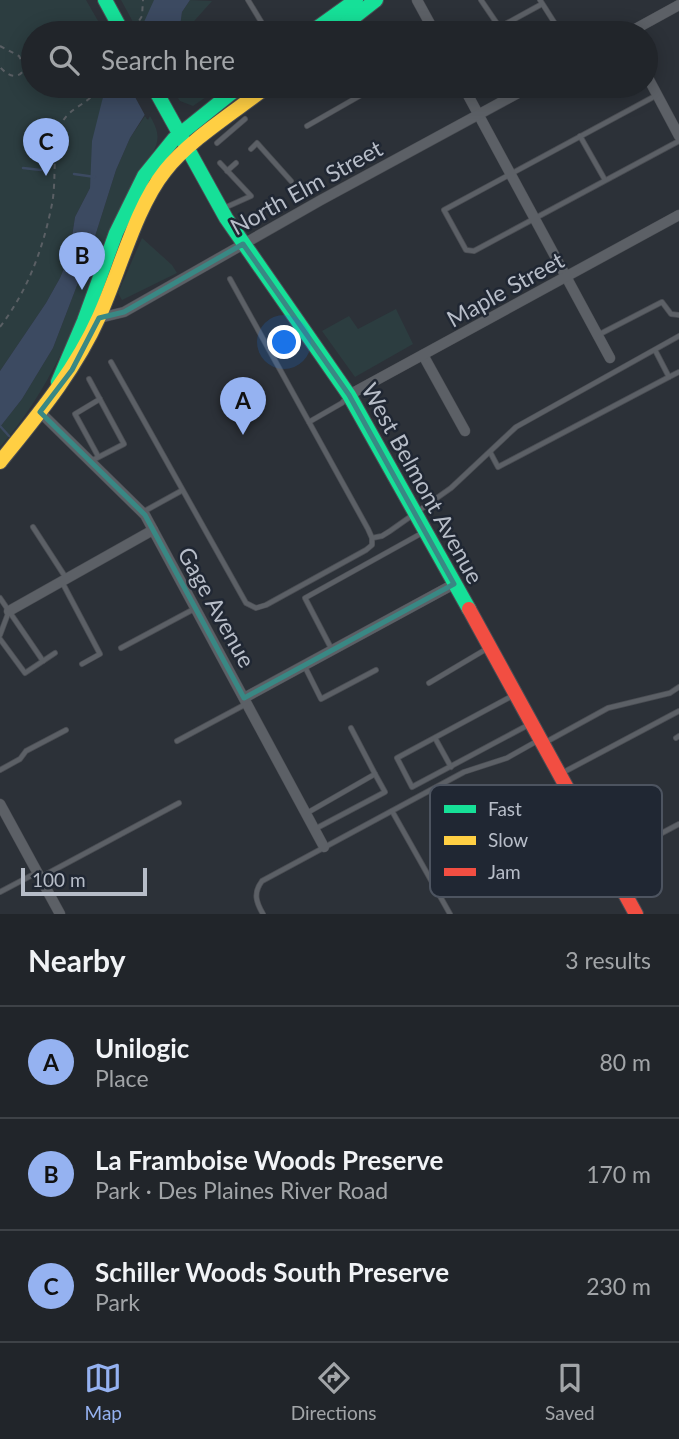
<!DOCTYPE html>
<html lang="en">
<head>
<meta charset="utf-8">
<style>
	:root { --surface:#21252a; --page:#2d3136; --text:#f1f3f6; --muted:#a2a5a8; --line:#3e4247; --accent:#95b2f1 }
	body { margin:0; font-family:Lato,sans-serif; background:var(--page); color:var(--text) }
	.scale { position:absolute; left:21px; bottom:18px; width:126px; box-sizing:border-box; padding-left:7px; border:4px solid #b7bdc8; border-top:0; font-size:19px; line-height:24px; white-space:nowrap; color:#b7bdc8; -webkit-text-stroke:5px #202733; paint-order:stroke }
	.you { position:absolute; left:285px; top:343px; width:24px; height:24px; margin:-18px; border:5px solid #fff; border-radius:50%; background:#1a73e8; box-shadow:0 0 0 10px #1a73e833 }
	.badge { display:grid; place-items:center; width:46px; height:46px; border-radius:50%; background:var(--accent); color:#111; font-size:23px; font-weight:700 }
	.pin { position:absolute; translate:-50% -58px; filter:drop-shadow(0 2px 4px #0008) }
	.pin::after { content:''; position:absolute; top:37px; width:24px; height:21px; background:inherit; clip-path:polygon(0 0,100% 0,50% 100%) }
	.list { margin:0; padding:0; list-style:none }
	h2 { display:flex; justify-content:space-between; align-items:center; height:91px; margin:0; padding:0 28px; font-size:30px }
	h2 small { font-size:23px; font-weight:400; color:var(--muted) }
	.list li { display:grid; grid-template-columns:46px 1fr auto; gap:21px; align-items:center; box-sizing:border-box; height:112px; padding:0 28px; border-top:2px solid var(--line) }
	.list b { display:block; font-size:26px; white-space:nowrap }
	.list p { margin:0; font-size:23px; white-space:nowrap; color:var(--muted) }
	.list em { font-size:23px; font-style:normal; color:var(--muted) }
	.icon { flex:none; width:38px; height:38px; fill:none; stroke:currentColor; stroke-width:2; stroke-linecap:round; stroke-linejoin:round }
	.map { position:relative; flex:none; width:679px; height:914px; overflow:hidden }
	.search { position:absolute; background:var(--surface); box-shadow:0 4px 18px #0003; left:21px; right:21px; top:21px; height:77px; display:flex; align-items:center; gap:18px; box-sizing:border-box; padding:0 24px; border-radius:38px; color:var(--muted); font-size:26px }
	.sheet { height:427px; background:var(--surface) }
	nav { display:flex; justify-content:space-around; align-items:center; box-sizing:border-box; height:98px; border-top:2px solid var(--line); background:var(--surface); font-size:19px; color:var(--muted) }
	nav a { display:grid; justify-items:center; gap:4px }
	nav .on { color:var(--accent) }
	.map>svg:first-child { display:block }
	.green { fill:#2c3d40 }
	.water { fill:#3c4a61 }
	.pier { fill:#2c3138 }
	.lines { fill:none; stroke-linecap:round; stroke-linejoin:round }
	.stream { stroke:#3c4a61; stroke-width:2.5 }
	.lane-casing { stroke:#4a4d53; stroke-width:6 }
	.street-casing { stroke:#4a4d53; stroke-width:11 }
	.fast-casing { stroke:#4a4d53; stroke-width:16 }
	.slow-casing { stroke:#4a4d53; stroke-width:16 }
	.jam-casing { stroke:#4a4d53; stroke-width:16 }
	.path { stroke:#5a5f64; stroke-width:2; stroke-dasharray:5 5; stroke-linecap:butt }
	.lane { stroke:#5c6066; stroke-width:4.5 }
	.street { stroke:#5c6066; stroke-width:10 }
	.fast { stroke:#16e098; stroke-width:14 }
	.slow { stroke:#ffcf43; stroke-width:14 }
	.jam { stroke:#f24e42; stroke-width:14 }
	.marked { fill:none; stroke:#398884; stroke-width:5; stroke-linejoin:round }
	.labels { text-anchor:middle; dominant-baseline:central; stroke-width:5; stroke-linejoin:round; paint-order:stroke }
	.street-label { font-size:23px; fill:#b7bdc8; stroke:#202733 }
	.key { fill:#202733; stroke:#4d5460; stroke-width:2 }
	.key-label { font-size:19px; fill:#b7bdc8 }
</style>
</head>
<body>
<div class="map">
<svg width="679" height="914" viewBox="0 0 679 914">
	<rect width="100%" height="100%" fill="#2c3138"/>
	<g class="green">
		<path d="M0,0H86L105,33H33V86H109L103,97L90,188L75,217L69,256L60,278L46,303L0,371Z"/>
		<path d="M121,0H156L180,23L182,12L190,0L212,1L187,29L190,33H139Z"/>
		<path d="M170,86H222L193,106L180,101Z"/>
		<path d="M145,116L148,120L150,116C155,125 159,132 157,142C154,156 137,174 130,189C92,277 65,374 0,447V427L22,399L53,348L91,249L116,170L130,138Z"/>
		<path d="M142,238L172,265L177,273L122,300L118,293Z"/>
		<path d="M396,309L413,344L355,377L322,331L349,316L358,329Z"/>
	</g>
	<g class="water">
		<path d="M154,0H190L182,12L179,33H139Z"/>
		<path d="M109,86H163L130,138L116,170L91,249L53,348L22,399L0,427V371L46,303L60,278L69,256L75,217L90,188L92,141L103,97Z"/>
	</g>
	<path class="pier" d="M129,86H166L147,119Z"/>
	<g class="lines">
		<g class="stream">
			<path d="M23,168L41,170"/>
			<path d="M74,174L95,177"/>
			<path d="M0,426L9,436"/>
		</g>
		<g class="lane-casing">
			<g id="lane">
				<path d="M248,0L268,33"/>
				<path d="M481,0L500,28"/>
				<path d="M540,0L561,33"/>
				<path d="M489,33L542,4"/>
				<path d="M657,95L444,210L466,250L474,251L679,141"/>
				<path d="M307,126L377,86"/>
				<path d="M580,136L605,180"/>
				<path d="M217,143L245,119"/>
				<path d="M251,149L257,143L291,181"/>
				<path d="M220,163L251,196L222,209"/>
				<path d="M227,171L236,163"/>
				<path d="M600,334L662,302L671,314L679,315"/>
				<path d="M111,362L246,603L256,608L266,605L366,550L372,545V538L368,529L230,279"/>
				<path d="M669,377L679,372"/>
				<path d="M89,379L124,444L91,461"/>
				<path d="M309,422L342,403L348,396"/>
				<path d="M490,452L498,467L669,377L655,350"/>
				<path d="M98,456L75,414L100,399"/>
				<path d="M143,512L181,491"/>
				<path d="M33,527L66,578"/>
				<path d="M372,538L382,536L390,531L451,488L516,427L679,336"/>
				<path d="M62,582L100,654L82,664"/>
				<path d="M0,598L43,661L25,673L0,639"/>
				<path d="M0,635L9,611"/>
				<path d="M121,648L194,609"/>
				<path d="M331,648L305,598L422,533"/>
				<path d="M43,661L55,653"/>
				<path d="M305,667L321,699L376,670"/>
				<path d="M429,683L488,648"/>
				<path d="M514,695L397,758L412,787L530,724"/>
				<path d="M435,738L451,767"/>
				<path d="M676,738L679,736"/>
				<path d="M177,741L246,704"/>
				<path d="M546,742L608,708L670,693L679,687"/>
				<path d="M0,770L20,759L26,751L66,730"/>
				<path d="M562,773L679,711"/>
				<path d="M392,811L450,914"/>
				<path d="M307,813L375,774L351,728"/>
				<path d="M315,829L385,792L375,774"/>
				<path d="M611,860L679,824"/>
				<path d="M41,877L179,803"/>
				<path d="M0,892L36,873"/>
				<path d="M263,914C256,902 253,893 262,881L464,772L507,758L539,740"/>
			</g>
		</g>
		<g class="street-casing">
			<g id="street">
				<path d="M417,0L435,33"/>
				<path d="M628,33L679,5"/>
				<path d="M646,74L679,136"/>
				<path d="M463,86L610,358"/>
				<path d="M99,318L124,312L321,200L531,86"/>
				<path d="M423,355L465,431"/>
				<path d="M349,395L679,215"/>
				<path d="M40,412L145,515L324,847"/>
				<path d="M9,611L153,530"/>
				<path d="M244,698L454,584"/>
				<path d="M0,804L60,914"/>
			</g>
		</g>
		<g class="fast-casing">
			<g id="fast">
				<path d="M105,0L123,33"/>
				<path d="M310,33L356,0"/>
				<path d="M334,33L376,0"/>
				<path d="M153,86L226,218L349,395L469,609"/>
				<path d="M58,382L84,321L116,233L144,176L174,139L240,86"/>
			</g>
		</g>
		<g class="slow-casing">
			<path id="slow" d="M0,462C37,416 75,371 99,317C119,273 136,207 165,171C189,140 236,111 268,86"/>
		</g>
		<g class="jam-casing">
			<path id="jam" d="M469,609L636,914"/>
		</g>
		<g class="path">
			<path d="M134,29L142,16L143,0"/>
			<path d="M0,46L19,56L25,68C18,81 8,76 0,67"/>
			<path d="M0,327C28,290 43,249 52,204C57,178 51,148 62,123C69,107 92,103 100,86"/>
		</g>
		<use href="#lane" class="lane"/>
		<use href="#street" class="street"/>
		<use href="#fast" class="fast"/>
		<use href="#slow" class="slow"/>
		<use href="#jam" class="jam"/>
	</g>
	<path class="marked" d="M243,244L349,395L454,584L244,698L145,515L40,412L72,370L99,318L124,312Z"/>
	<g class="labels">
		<g class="street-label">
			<text transform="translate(306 187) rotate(-29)">North Elm Street</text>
			<text transform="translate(505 289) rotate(-29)">Maple Street</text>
			<text transform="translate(423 483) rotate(61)">West Belmont Avenue</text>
			<text transform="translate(217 607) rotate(61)">Gage Avenue</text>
		</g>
	</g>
	<rect x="430" y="785" width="232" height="112" rx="10" class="key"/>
	<rect x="444" y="805" width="32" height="8" fill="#16e098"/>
	<rect x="444" y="836" width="32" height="9" fill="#ffcf43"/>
	<rect x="444" y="868" width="32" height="8" fill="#f24e42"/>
	<g class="key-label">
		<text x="488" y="816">Fast</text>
		<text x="488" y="847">Slow</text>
		<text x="488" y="879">Jam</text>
	</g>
</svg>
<div class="scale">100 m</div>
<div class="you"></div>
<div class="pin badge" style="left:243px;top:435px">A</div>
<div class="pin badge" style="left:82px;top:290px">B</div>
<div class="pin badge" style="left:46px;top:176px">C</div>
<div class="search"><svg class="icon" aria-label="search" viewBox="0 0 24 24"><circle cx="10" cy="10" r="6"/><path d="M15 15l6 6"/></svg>Search here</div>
</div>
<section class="sheet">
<h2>Nearby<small>3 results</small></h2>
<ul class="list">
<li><span class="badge">A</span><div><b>Unilogic</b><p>Place</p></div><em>80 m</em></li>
<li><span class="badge">B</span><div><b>La Framboise Woods Preserve</b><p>Park · Des Plaines River Road</p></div><em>170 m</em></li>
<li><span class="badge">C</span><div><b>Schiller Woods South Preserve</b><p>Park</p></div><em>230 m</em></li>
</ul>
</section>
<nav>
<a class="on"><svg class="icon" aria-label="map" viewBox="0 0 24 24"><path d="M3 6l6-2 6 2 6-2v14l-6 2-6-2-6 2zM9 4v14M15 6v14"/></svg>Map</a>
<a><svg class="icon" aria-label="directions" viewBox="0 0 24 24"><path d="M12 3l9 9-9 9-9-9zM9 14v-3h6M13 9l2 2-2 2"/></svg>Directions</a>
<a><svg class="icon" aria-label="saved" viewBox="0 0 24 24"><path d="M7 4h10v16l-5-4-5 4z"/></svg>Saved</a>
</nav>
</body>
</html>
